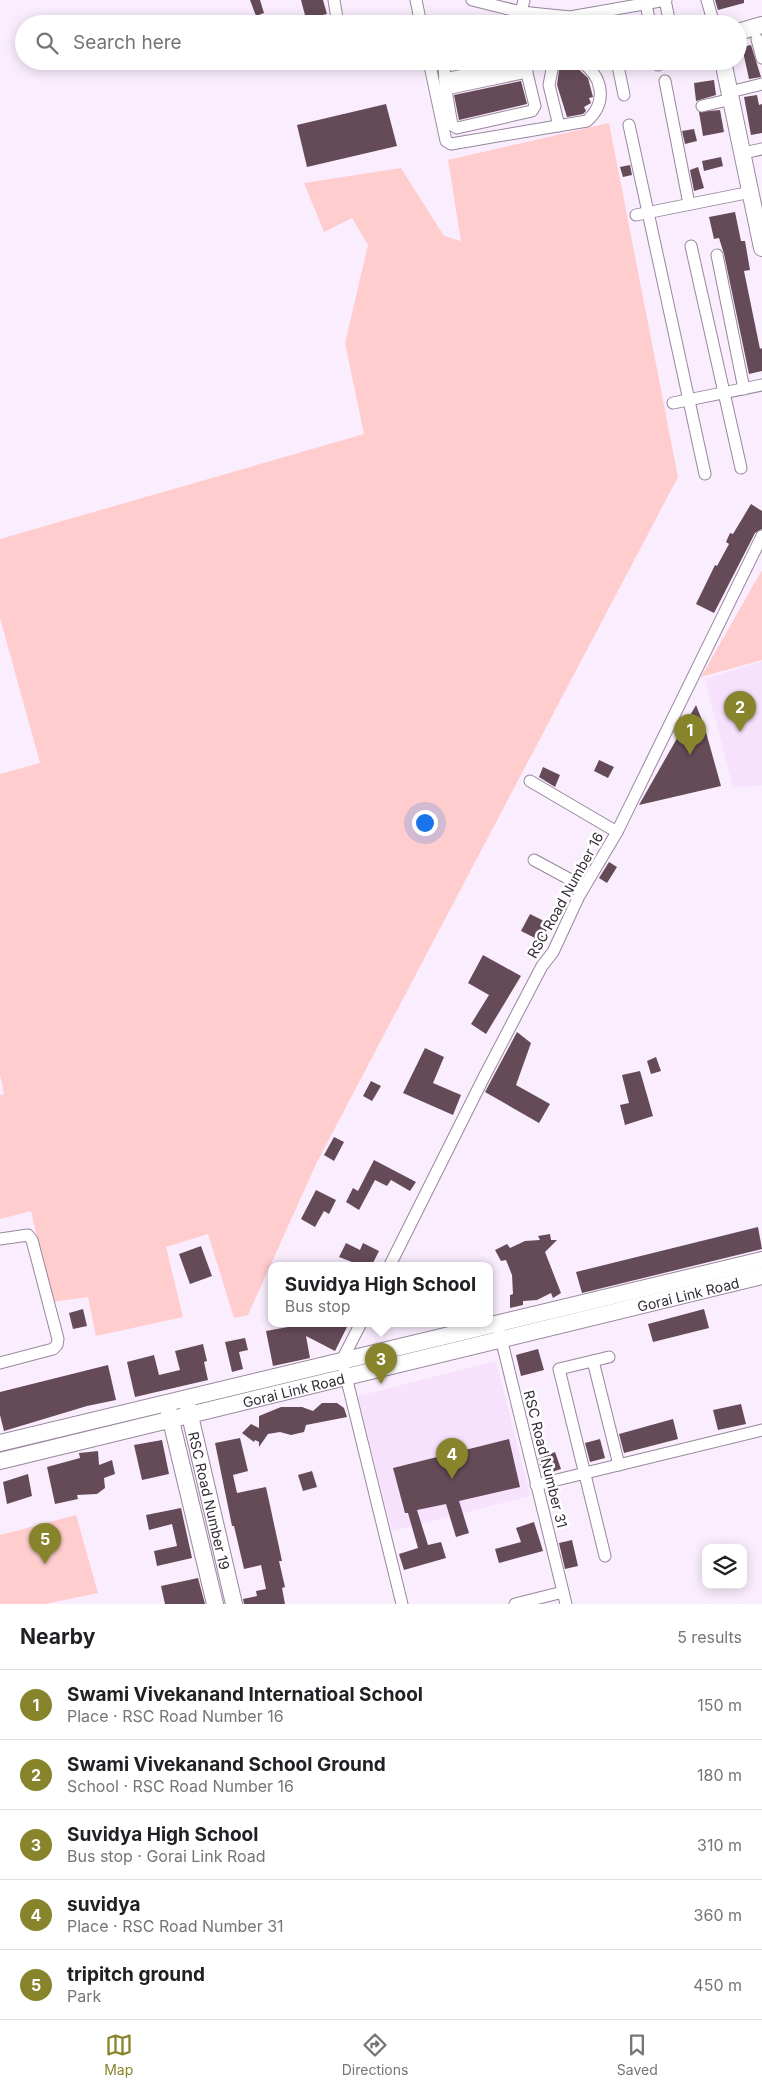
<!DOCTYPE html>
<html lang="en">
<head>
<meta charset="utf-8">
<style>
	:root { --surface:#fff; --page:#f6f6f6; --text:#202124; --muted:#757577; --line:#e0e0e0; --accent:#88842c }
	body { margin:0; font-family:Inter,sans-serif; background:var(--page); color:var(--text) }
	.controls { position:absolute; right:15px; bottom:15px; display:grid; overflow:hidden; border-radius:10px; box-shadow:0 2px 12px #0003 }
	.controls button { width:45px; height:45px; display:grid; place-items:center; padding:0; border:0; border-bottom:1px solid var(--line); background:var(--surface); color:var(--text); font:25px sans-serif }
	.you { position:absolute; left:424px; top:822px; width:18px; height:18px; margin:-12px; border:4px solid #fff; border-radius:50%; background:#1a73e8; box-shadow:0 0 0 8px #1a73e833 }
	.badge { display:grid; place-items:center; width:32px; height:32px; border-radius:50%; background:var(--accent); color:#fff; font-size:16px; font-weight:700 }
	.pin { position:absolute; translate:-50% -41px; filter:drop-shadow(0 1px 2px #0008) }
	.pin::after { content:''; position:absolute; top:26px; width:18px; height:15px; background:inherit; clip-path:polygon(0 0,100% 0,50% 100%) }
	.popup { position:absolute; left:268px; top:1262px; width:225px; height:65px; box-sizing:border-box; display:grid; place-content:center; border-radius:10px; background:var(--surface); filter:drop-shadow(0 1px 4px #0005); font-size:16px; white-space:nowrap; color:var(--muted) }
	.popup b { font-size:19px; color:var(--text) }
	.popup::after { content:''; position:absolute; left:50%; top:100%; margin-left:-10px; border:10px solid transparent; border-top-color:var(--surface) }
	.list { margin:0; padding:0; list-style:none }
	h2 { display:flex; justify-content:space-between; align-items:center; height:65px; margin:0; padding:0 20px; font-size:21px }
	h2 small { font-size:16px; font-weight:400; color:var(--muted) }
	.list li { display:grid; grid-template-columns:32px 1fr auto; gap:15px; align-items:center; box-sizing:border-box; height:70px; padding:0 20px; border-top:1px solid var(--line) }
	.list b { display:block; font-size:19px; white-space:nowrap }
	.list p { margin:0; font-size:16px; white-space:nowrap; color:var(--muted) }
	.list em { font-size:16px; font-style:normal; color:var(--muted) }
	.icon { flex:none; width:28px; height:28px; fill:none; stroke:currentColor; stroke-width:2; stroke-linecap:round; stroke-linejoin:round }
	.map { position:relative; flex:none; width:762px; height:1604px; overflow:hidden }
	.search { position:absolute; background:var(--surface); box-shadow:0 2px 12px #0003; left:15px; right:15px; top:15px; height:55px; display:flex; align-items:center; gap:12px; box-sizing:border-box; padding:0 18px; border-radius:28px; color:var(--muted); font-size:19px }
	.sheet { height:415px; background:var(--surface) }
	nav { display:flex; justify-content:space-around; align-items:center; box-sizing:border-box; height:70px; border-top:1px solid var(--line); background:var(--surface); font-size:14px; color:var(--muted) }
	nav a { display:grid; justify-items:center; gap:2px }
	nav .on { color:var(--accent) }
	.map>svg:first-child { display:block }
	.built { fill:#f6e2fd }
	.green { fill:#ffcdce }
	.building { fill:#654a58 }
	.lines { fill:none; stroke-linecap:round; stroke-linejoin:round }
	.street-casing { stroke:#98869e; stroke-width:13 }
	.secondary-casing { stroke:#98869e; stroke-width:18 }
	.street { stroke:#fff; stroke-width:11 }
	.secondary { stroke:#fff; stroke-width:16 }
	.labels { text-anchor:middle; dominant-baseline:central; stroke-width:5; stroke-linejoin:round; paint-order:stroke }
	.street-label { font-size:14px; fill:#332b35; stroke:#fff }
</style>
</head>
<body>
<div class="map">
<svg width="762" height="1604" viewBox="0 0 762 1604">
	<rect width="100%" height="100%" fill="#faeefe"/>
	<g class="built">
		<path d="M762,661V785L733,788L705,679Z"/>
		<path d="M496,1361L530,1496L392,1531L358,1396Z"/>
	</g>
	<g class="green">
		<path d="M609,123L678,477L317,1162L248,1315L234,1318L208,1234L166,1247L183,1317L96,1336L88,1297L52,1302L31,1211L0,1219V1095L4,1094L0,1074V774L40,763L0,618V539L364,434L345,343L368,245L352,218L324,232L304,183L401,168L444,236L461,241L448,160Z"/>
		<path d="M762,570V660L701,677Z"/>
		<path d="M76,1515L98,1593L45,1604H0V1535Z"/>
	</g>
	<g class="building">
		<path d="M250,0H260L264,13L256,16Z"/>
		<path d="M301,0H323L327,14L306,19Z"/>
		<path d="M715,0H744V3L718,10Z"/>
		<path d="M751,45L761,77L749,79L742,47Z"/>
		<path d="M452,61H492L452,70Z"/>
		<path d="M574,65L588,78L593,97L589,98L591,103L584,107L586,111L583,114L567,117L557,85L559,70Z"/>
		<path d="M714,80L716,95L696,101L694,83Z"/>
		<path d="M521,81L527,104L459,120L454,95Z"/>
		<path d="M757,95L759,105L762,104V133L751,135L744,97Z"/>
		<path d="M386,104L397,146L307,167L297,125Z"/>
		<path d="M720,110L724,132L703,136L699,112Z"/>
		<path d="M694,129L697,141L685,144L682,131Z"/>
		<path d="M721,157L723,166L704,171L702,161Z"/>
		<path d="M630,165L632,175L623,177L620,167Z"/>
		<path d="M698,167L704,188L694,191L690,170Z"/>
		<path d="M735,212L741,241H745L750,270L744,271L760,349L762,348V371L749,374L724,254L719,238L714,239L709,217Z"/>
		<path d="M751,504L762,511V529L755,533L714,613L696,604L715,565L717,566L729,544L726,542L730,533L733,534Z"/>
		<path d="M696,705L704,725L721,786L639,805Z"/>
		<path d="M599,760L614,767L608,778L594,771Z"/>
		<path d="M543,767L560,775L555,787L539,777Z"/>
		<path d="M609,862L617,867L607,883L599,878Z"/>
		<path d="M530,914L550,924L541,941L521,931Z"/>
		<path d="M483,955L521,976L486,1034L471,1024L489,995L468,983Z"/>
		<path d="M517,1032L531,1043L516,1085L550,1104L539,1123L485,1092Z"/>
		<path d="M425,1048L444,1057L433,1083L461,1095L453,1115L403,1093Z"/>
		<path d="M656,1057L661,1071L651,1074L647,1061Z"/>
		<path d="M640,1071L653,1116L625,1125L620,1105L629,1103L622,1075Z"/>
		<path d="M371,1081L381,1086L372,1101L363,1096Z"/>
		<path d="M334,1137L344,1142L334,1161L324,1155Z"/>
		<path d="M374,1160L416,1182L410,1191L391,1180L387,1186L375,1180L359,1210L346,1202L353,1188L358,1191Z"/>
		<path d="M316,1190L336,1200L329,1214L324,1211L315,1227L301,1219Z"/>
		<path d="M758,1227L762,1249L582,1293L576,1272Z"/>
		<path d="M550,1234L551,1240H557L545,1252L561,1293L553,1298L551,1293L537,1300L523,1301V1305L510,1308V1295L513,1294L512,1275L506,1260L501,1261L495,1250L507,1244L510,1248L525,1241L540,1240L538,1236Z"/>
		<path d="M346,1243L360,1250L363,1243L379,1251L372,1265H360L339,1257Z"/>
		<path d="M201,1246L212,1276L190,1284L179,1254Z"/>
		<path d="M83,1309L87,1326L73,1329L69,1313Z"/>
		<path d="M704,1309L709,1328L653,1342L648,1324Z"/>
		<path d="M279,1323H312L321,1327L323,1323H349L335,1351L306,1336L310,1358L273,1366L266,1331L288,1327Z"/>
		<path d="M245,1338L248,1350L239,1352L243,1369L232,1372L225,1342Z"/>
		<path d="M203,1344L207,1361L204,1362L208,1380L135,1397L127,1362L154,1355L159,1375L180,1370L175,1351Z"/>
		<path d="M538,1349L544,1370L521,1376L516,1355Z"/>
		<path d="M108,1365L116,1400L87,1406L4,1431L0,1415V1392Z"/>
		<path d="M322,1403H337L344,1408L347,1417L306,1425L304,1432L291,1435L280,1432L268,1434L259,1447V1442L255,1440L254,1442L242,1433L251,1424L259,1428V1416L281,1407H302L313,1411Z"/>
		<path d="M741,1404L746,1424L718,1430L713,1410Z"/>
		<path d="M673,1419L678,1439L624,1453L619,1434Z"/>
		<path d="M240,1438L248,1471L233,1475L237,1493L266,1487L282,1561H279L285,1587L282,1588L285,1604H244L243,1599L257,1596L256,1591L266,1589L261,1565L244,1569L234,1526H232L215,1443Z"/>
		<path d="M509,1439L520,1487L459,1501L469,1533L456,1537L446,1504L417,1510L428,1545L441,1542L446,1558L404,1570L399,1554L418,1548L408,1513H405L393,1468Z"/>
		<path d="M600,1439L605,1458L590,1462L585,1443Z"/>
		<path d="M162,1440L169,1474L142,1480L134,1445Z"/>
		<path d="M98,1451L99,1465L112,1460L115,1474L104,1478L105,1488L97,1494L77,1495L78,1499L55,1504L47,1467L80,1458L79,1453Z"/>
		<path d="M555,1452L561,1469L543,1475L538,1459Z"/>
		<path d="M312,1471L317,1487L303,1491L298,1475Z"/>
		<path d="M28,1474L32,1496L7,1504L3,1482Z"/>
		<path d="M181,1508L192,1558L157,1566L154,1551L177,1546L172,1524L149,1530L146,1515Z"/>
		<path d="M534,1522L543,1551L499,1563L495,1549L521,1542L516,1528Z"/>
		<path d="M572,1540L578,1566L565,1569L559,1543Z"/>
		<path d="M198,1578L205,1604H165L161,1586Z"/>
	</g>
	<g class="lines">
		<g class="street-casing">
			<g id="street">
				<path d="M334,0L338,24"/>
				<path d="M416,0L421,24"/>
				<path d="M472,0L521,12L570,17L666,0"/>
				<path d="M665,0L670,24"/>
				<path d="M707,0L714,24"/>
				<path d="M646,4L650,24"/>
				<path d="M521,12L524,0"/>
				<path d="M757,39L762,58"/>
				<path d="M429,61L446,141L451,144L587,121C608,102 603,76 580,61"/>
				<path d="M444,61L445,85L452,125L457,128L532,111L535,106L524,61"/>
				<path d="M617,61L624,95"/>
				<path d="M657,61L658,65"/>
				<path d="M445,79L525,62"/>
				<path d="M665,81L689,204"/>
				<path d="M446,89L527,72"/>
				<path d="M730,92L762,84"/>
				<path d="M702,106L732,99"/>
				<path d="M629,125L705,474"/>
				<path d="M559,126L549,85L553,64L565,61"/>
				<path d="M743,153L762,149"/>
				<path d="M636,215L751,192"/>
				<path d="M691,246L741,468"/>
				<path d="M717,255L744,389"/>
				<path d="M673,403L762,385"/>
				<path d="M530,781L617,832"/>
				<path d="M534,860L584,887"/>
				<path d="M0,1239L28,1235L32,1240L58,1339L57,1345L53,1349L0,1363"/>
				<path d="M390,1265L483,1079L542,966L553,952L579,896L617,832L762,536"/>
				<path d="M361,1323L342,1360L402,1604"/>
				<path d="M500,1334L566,1604"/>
				<path d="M593,1361L619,1465"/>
				<path d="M536,1485L762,1430"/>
				<path d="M605,1556L559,1369L609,1357"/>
				<path d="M515,1604L563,1592"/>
			</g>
		</g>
		<g class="secondary-casing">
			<g id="secondary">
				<path d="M738,32L762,25"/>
				<path d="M723,61L762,248"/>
				<path id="s1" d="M188,1407L234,1604"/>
				<path d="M169,1412L215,1604"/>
				<path d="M0,1443L762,1260"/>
				<path id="s2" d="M0,1461L762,1276"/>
			</g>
		</g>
		<use href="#street" class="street"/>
		<use href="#secondary" class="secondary"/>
	</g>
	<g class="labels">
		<g class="street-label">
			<text transform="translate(565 895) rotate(-61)">RSC Road Number 16</text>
			<text stroke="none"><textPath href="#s2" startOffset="708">Gorai Link Road</textPath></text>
			<text stroke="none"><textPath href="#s2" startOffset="302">Gorai Link Road</textPath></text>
			<text transform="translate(546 1459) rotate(76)">RSC Road Number 31</text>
			<text stroke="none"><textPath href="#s1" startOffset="96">RSC Road Number 19</textPath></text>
		</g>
	</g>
</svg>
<div class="controls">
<button><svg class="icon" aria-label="layers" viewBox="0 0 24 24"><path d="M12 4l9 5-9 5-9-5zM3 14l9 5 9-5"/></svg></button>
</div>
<div class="you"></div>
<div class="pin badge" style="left:690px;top:755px">1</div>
<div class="pin badge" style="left:740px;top:732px">2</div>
<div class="pin badge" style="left:381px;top:1384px">3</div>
<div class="popup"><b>Suvidya High School</b>Bus stop</div>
<div class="pin badge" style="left:452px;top:1479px">4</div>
<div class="pin badge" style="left:45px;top:1564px">5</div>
<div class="search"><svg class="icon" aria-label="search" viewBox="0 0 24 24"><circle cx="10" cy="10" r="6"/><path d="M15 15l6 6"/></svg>Search here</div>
</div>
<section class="sheet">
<h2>Nearby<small>5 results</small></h2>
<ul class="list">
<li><span class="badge">1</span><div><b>Swami Vivekanand Internatioal School</b><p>Place · RSC Road Number 16</p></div><em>150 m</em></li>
<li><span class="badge">2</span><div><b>Swami Vivekanand School Ground</b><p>School · RSC Road Number 16</p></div><em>180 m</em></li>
<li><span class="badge">3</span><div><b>Suvidya High School</b><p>Bus stop · Gorai Link Road</p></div><em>310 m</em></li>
<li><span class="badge">4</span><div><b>suvidya</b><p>Place · RSC Road Number 31</p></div><em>360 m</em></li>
<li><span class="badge">5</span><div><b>tripitch ground</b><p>Park</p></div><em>450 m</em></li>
</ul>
</section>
<nav>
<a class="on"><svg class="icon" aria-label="map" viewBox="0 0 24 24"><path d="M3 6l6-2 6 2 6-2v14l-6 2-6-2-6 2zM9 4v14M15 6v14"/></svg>Map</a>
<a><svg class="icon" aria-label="directions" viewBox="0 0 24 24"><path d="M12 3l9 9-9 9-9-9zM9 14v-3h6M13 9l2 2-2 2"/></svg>Directions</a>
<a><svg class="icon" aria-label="saved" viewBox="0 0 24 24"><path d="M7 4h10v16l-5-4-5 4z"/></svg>Saved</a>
</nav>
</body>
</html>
